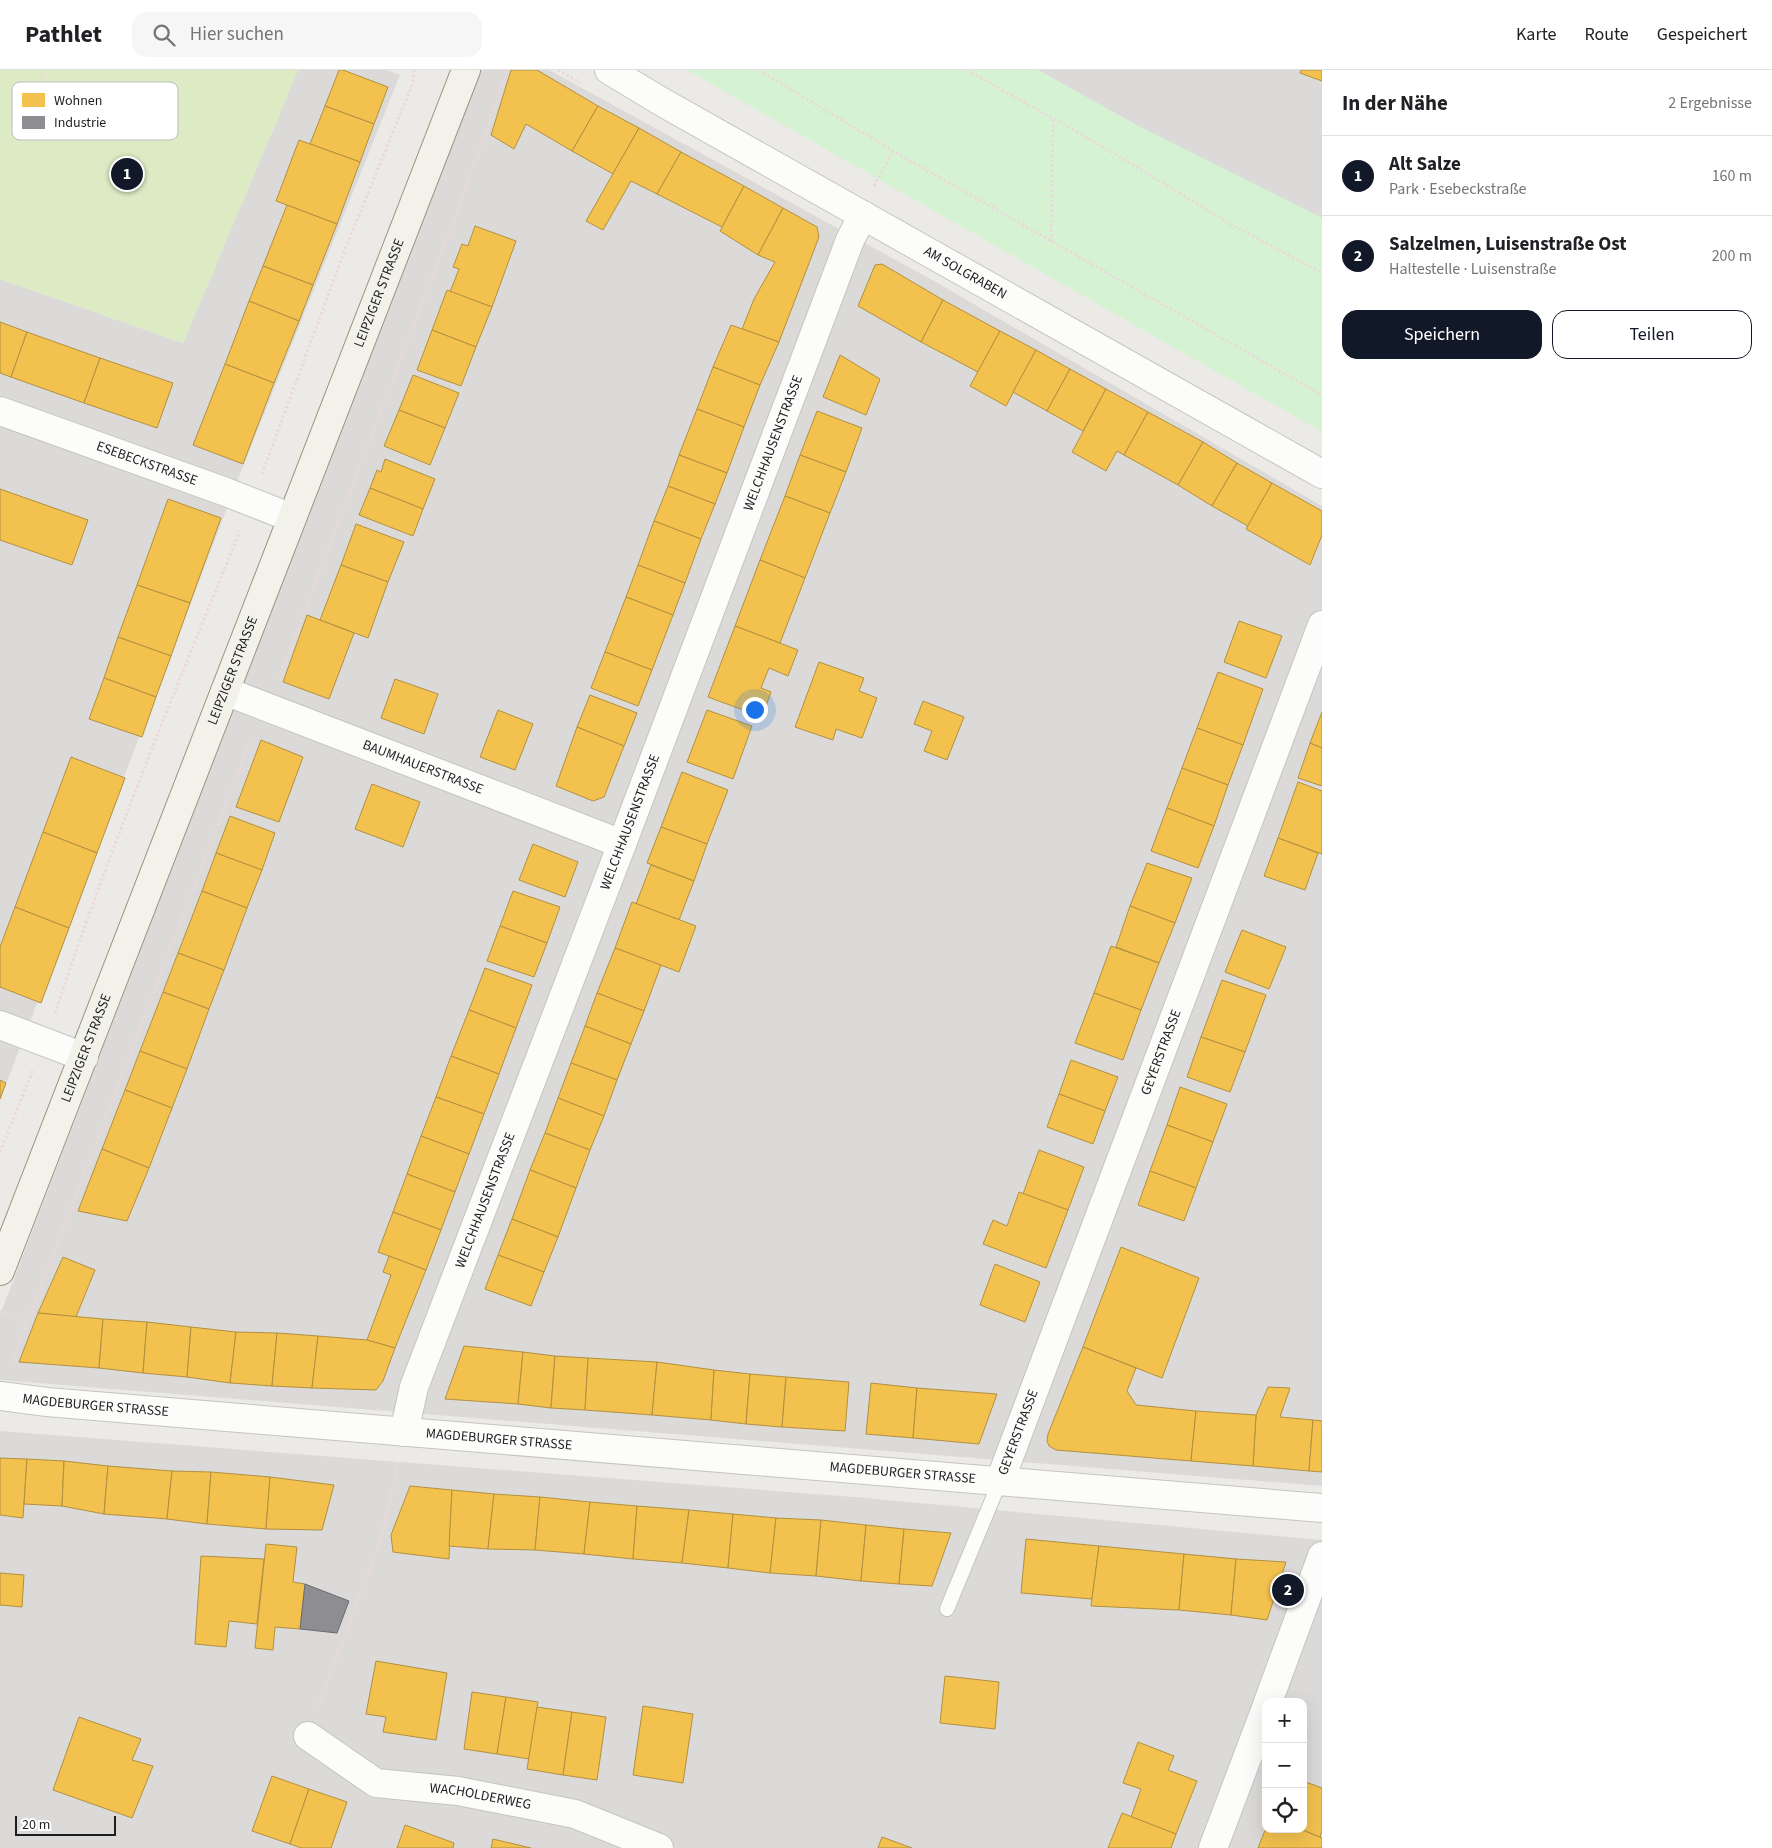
<!DOCTYPE html>
<html lang="de">
<head>
<meta charset="utf-8">
<style>
	:root { --surface:#fff; --page:#f6f6f6; --text:#202124; --muted:#757577; --line:#e0e0e0; --accent:#111827 }
	body { margin:0; font-family:"Source Sans 3",sans-serif; background:var(--page); color:var(--text) }
	.controls { position:absolute; right:15px; bottom:15px; display:grid; overflow:hidden; border-radius:10px; box-shadow:0 5px 20px #0002 }
	.controls button { width:45px; height:45px; display:grid; place-items:center; padding:0; border:0; border-bottom:1px solid var(--line); background:var(--surface); color:var(--text); font:25px sans-serif }
	.scale { position:absolute; left:15px; bottom:12px; width:101px; box-sizing:border-box; padding-left:5px; border:2px solid #1e1e1e; border-top:0; font-size:14px; line-height:18px; white-space:nowrap; color:#1e1e1e; -webkit-text-stroke:4px #fff; paint-order:stroke }
	.you { position:absolute; left:754px; top:639px; width:18px; height:18px; margin:-12px; border:4px solid #fff; border-radius:50%; background:#1a73e8; box-shadow:0 0 0 8px #1a73e833 }
	.badge { display:grid; place-items:center; width:32px; height:32px; border-radius:50%; background:var(--accent); color:#fff; font-size:16px; font-weight:700 }
	.pin { position:absolute; translate:-50% -50%; border:2px solid #fff; box-shadow:0 1px 5px #0006 }
	.list { margin:0; padding:0; list-style:none }
	h2 { display:flex; justify-content:space-between; align-items:center; height:65px; margin:0; padding:0 20px; font-size:21px }
	h2 small { font-size:16px; font-weight:400; color:var(--muted) }
	.list li { display:grid; grid-template-columns:32px 1fr auto; gap:15px; align-items:center; box-sizing:border-box; height:80px; padding:0 20px; border-top:1px solid var(--line) }
	.list b { display:block; font-size:19px; white-space:nowrap }
	.list p { margin:0; font-size:16px; white-space:nowrap; color:var(--muted) }
	.list em { font-size:16px; font-style:normal; color:var(--muted) }
	.actions { display:flex; gap:10px; padding:15px 20px }
	.actions a { flex:1; padding:11px 0; border:1px solid var(--accent); border-radius:15px; text-align:center; font-size:18px; color:var(--accent) }
	.actions .main { background:var(--accent); color:#fff }
	.icon { flex:none; width:28px; height:28px; fill:none; stroke:currentColor; stroke-width:2; stroke-linecap:round; stroke-linejoin:round }
	.map { position:relative; flex:none; width:1322px; height:1778px; overflow:hidden }
	header { display:flex; align-items:center; gap:30px; box-sizing:border-box; height:70px; padding:0 25px; background:var(--surface); border-bottom:1px solid var(--line) }
	header strong { font-size:24px }
	nav { display:flex; gap:28px; margin-inline-start:auto; font-size:18px }
	.search { width:350px; height:45px; background:var(--page); display:flex; align-items:center; gap:12px; box-sizing:border-box; padding:0 18px; border-radius:15px; color:var(--muted); font-size:19px }
	main { display:flex }
	aside { flex:1; background:var(--surface) }
	.map>svg:first-child { display:block }
	.residential { fill:#dbdad8; fill-rule:evenodd }
	.grass { fill:#ddebc4 }
	.park { fill:#d5f3d2 }
	.homes { fill:#f2c14e; stroke:#b29040 }
	.industry { fill:#8d8d92; stroke:#6c6c6f }
	.lines { fill:none; stroke-linecap:round; stroke-linejoin:round }
	.service-casing { stroke:#c5c4c3; stroke-width:16 }
	.minor-casing { stroke:#c5c4c3; stroke-width:30 }
	.tertiary-casing { stroke:#c5c4c3; stroke-width:30 }
	.secondary-casing { stroke:#97967e; stroke-width:30 }
	.path { stroke:#ebd8d9; stroke-width:3; stroke-dasharray:2.5 2.5; stroke-linecap:butt }
	.service { stroke:#fcfcfb; stroke-width:14 }
	.minor { stroke:#fcfcfb; stroke-width:28 }
	.tertiary { stroke:#fcfcfb; stroke-width:28 }
	.secondary { stroke:#f3f2ea; stroke-width:28 }
	.labels { text-anchor:middle; dominant-baseline:central; stroke-width:5; stroke-linejoin:round; paint-order:stroke }
	.street-label { font-size:14px; fill:#1e1e1e; stroke:#fff }
	.key { fill:#fff; stroke:#bcbcbc; stroke-width:1 }
	.key-label { font-size:14px; fill:#1e1e1e }
</style>
</head>
<body>
<header>
<strong>Pathlet</strong>
<div class="search"><svg class="icon" aria-label="search" viewBox="0 0 24 24"><circle cx="10" cy="10" r="6"/><path d="M15 15l6 6"/></svg>Hier suchen</div>
<nav><a>Karte</a><a>Route</a><a>Gespeichert</a></nav>
</header>
<main>
<div class="map">
<svg width="1322" height="1778" viewBox="0 0 1322 1778">
	<rect width="100%" height="100%" fill="#eceae7"/>
	<g class="residential">
		<path d="M298,0H387L400,5L244,394L0,1030V209L183,273Z"/>
		<path d="M479,0H549L934,211L1322,436V1416L0,1310V1245Z"/>
		<path d="M1038,0H1322V148L1138,56Z"/>
		<path d="M0,1361L854,1427L1322,1470V1778H0ZM1266,1632H1303V1759H1266Z"/>
	</g>
	<path class="grass" d="M0,0H298L183,273L0,209Z"/>
	<path class="park" d="M687,0H1038L1138,56L1322,148V362Z"/>
	<g class="homes">
		<path d="M339,0H343L388,17L374,54L325,36Z"/>
		<path d="M511,0H537L598,36L572,81L526,54L514,79L491,65Z"/>
		<path d="M1301,0H1322V11L1300,3Z"/>
		<path d="M325,36L374,54L360,92L310,74Z"/>
		<path d="M598,36L639,58L613,104L572,81Z"/>
		<path d="M639,58L681,82L657,124L631,111L603,160L586,151Z"/>
		<path d="M299,70L360,92L337,154L276,131Z"/>
		<path d="M681,82L744,116L722,157L657,124Z"/>
		<path d="M744,116L783,138L758,185L720,161Z"/>
		<path d="M287,135L337,154L313,215L263,196Z"/>
		<path d="M783,138L817,157L819,167L779,272L742,259L754,229L775,192L758,185Z"/>
		<path d="M475,156L516,171L492,237L450,222L459,199L453,197L462,174L468,176Z"/>
		<path d="M882,194L943,230L921,272L858,236L875,195Z"/>
		<path d="M263,196L313,215L299,251L249,231Z"/>
		<path d="M447,220L492,237L476,277L432,260Z"/>
		<path d="M943,230L1000,261L978,302L921,272Z"/>
		<path d="M249,231L299,251L274,313L225,294Z"/>
		<path d="M0,252L27,262L11,307L0,303Z"/>
		<path d="M731,255L779,272L760,315L713,297Z"/>
		<path d="M432,260L476,277L461,316L417,300Z"/>
		<path d="M1000,261L1036,280L1006,336L970,316Z"/>
		<path d="M27,262L100,288L84,333L11,307Z"/>
		<path d="M1036,280L1070,299L1047,341L1013,322Z"/>
		<path d="M840,285L880,309L866,345L823,327Z"/>
		<path d="M100,288L173,313L157,358L84,333Z"/>
		<path d="M225,294L274,313L243,394L193,375Z"/>
		<path d="M713,297L760,315L744,357L697,339Z"/>
		<path d="M1070,299L1106,319L1083,361L1047,341Z"/>
		<path d="M413,305L459,323L445,358L399,340Z"/>
		<path d="M1106,319L1148,342L1124,385L1117,381L1106,401L1072,382Z"/>
		<path d="M697,339L744,357L727,403L679,385Z"/>
		<path d="M399,340L445,358L430,395L384,376Z"/>
		<path d="M817,341L862,358L846,402L800,385Z"/>
		<path d="M1148,342L1203,372L1178,415L1124,385Z"/>
		<path d="M1203,372L1237,393L1212,436L1178,415Z"/>
		<path d="M679,385L727,403L715,434L668,416Z"/>
		<path d="M800,385L846,402L830,443L785,426Z"/>
		<path d="M385,389L435,409L423,439L370,418L377,400L381,402Z"/>
		<path d="M1237,393L1272,413L1248,456L1212,436Z"/>
		<path d="M1272,413L1322,441V465L1310,495L1246,459Z"/>
		<path d="M668,416L715,434L701,469L654,451Z"/>
		<path d="M370,418L423,439L413,466L359,445Z"/>
		<path d="M0,419L88,450L72,495L0,470Z"/>
		<path d="M785,426L830,443L805,508L760,490Z"/>
		<path d="M168,429L221,448L190,533L137,515Z"/>
		<path d="M654,451L701,469L685,513L638,495Z"/>
		<path d="M356,454L404,472L388,512L341,495Z"/>
		<path d="M760,490L805,508L780,573L735,556Z"/>
		<path d="M341,495L388,512L368,568L320,550Z"/>
		<path d="M638,495L685,513L673,545L626,527Z"/>
		<path d="M137,515L190,533L171,586L118,567Z"/>
		<path d="M626,527L673,545L652,600L605,582Z"/>
		<path d="M307,545L354,563L329,629L283,612Z"/>
		<path d="M1239,551L1282,566L1266,608L1224,592Z"/>
		<path d="M735,556L798,580L788,606L769,598L761,618L771,622L762,647L708,627Z"/>
		<path d="M118,567L171,586L156,627L104,608Z"/>
		<path d="M605,582L652,600L638,636L591,618Z"/>
		<path d="M819,592L864,608L859,621L877,628L862,668L836,659L833,670L795,657Z"/>
		<path d="M1218,602L1263,619L1243,675L1197,658Z"/>
		<path d="M104,608L156,627L142,667L89,649Z"/>
		<path d="M395,609L438,624L424,664L381,648Z"/>
		<path d="M590,625L637,643L624,676L577,657Z"/>
		<path d="M923,631L964,647L947,690L924,681L932,661L914,654Z"/>
		<path d="M498,640L533,654L515,700L480,687Z"/>
		<path d="M707,640L752,656L733,709L687,692Z"/>
		<path d="M1322,642V678L1310,673Z"/>
		<path d="M577,657L624,676L604,727L593,731L556,716Z"/>
		<path d="M1197,658L1243,675L1228,715L1182,698Z"/>
		<path d="M261,670L303,687L279,752L236,737Z"/>
		<path d="M1310,673L1322,678V716L1298,708Z"/>
		<path d="M71,687L125,708L97,783L43,762Z"/>
		<path d="M1182,698L1228,715L1214,756L1167,738Z"/>
		<path d="M682,702L728,720L707,774L661,757Z"/>
		<path d="M1298,712L1322,721V784L1278,768Z"/>
		<path d="M372,714L420,732L403,777L355,759Z"/>
		<path d="M1167,738L1214,756L1198,798L1151,781Z"/>
		<path d="M230,746L275,763L262,800L216,783Z"/>
		<path d="M661,757L707,774L694,811L647,793Z"/>
		<path d="M43,762L97,783L69,858L15,837Z"/>
		<path d="M1278,768L1318,783L1305,820L1264,806Z"/>
		<path d="M533,774L578,792L565,827L519,810Z"/>
		<path d="M216,783L262,800L247,838L202,821Z"/>
		<path d="M1147,793L1192,808L1175,853L1130,836Z"/>
		<path d="M651,795L694,811L679,850L636,834Z"/>
		<path d="M202,821L247,838L224,900L178,883Z"/>
		<path d="M513,821L560,837L547,873L500,856Z"/>
		<path d="M632,832L696,856L679,902L615,878Z"/>
		<path d="M1130,836L1175,853L1159,893L1116,877Z"/>
		<path d="M15,837L69,858L41,933L0,917V877Z"/>
		<path d="M500,856L547,873L534,907L487,891Z"/>
		<path d="M1242,860L1286,877L1269,919L1225,902Z"/>
		<path d="M1111,876L1159,893L1141,940L1094,923Z"/>
		<path d="M615,878L661,895L644,941L597,923Z"/>
		<path d="M178,883L224,900L209,939L163,922Z"/>
		<path d="M485,898L532,915L516,958L469,940Z"/>
		<path d="M1222,910L1266,925L1245,982L1201,967Z"/>
		<path d="M163,922L209,939L187,999L140,981Z"/>
		<path d="M597,923L644,941L631,974L585,956Z"/>
		<path d="M1094,923L1141,940L1123,990L1075,973Z"/>
		<path d="M469,940L516,958L499,1004L451,986Z"/>
		<path d="M585,956L631,974L617,1010L571,993Z"/>
		<path d="M1201,967L1245,982L1230,1022L1187,1007Z"/>
		<path d="M140,981L187,999L172,1038L125,1020Z"/>
		<path d="M451,986L499,1004L484,1044L436,1027Z"/>
		<path d="M1071,990L1118,1007L1105,1041L1059,1024Z"/>
		<path d="M571,993L617,1010L604,1046L558,1028Z"/>
		<path d="M0,1010L6,1013L0,1029Z"/>
		<path d="M1180,1017L1227,1034L1213,1072L1167,1055Z"/>
		<path d="M125,1020L172,1038L149,1098L102,1079Z"/>
		<path d="M1059,1024L1105,1041L1093,1074L1047,1057Z"/>
		<path d="M436,1027L484,1044L469,1084L421,1066Z"/>
		<path d="M558,1028L604,1046L590,1080L545,1063Z"/>
		<path d="M1167,1055L1213,1072L1196,1118L1150,1101Z"/>
		<path d="M545,1063L590,1080L576,1118L530,1100Z"/>
		<path d="M421,1066L469,1084L455,1122L407,1104Z"/>
		<path d="M102,1079L149,1098L127,1151L78,1141Z"/>
		<path d="M1039,1080L1084,1097L1068,1140L1023,1124Z"/>
		<path d="M530,1100L576,1118L558,1167L512,1149Z"/>
		<path d="M1150,1101L1196,1118L1184,1151L1138,1135Z"/>
		<path d="M407,1104L455,1122L441,1160L393,1142Z"/>
		<path d="M1019,1122L1068,1140L1046,1198L983,1174L993,1150L1007,1156Z"/>
		<path d="M393,1142L441,1160L426,1200L378,1182Z"/>
		<path d="M512,1149L558,1167L544,1202L498,1185Z"/>
		<path d="M1121,1177L1199,1208L1162,1308L1083,1277Z"/>
		<path d="M498,1185L544,1202L531,1236L485,1219Z"/>
		<path d="M389,1186L426,1200L395,1278L367,1270L391,1205L383,1202Z"/>
		<path d="M63,1187L95,1200L76,1247L38,1243Z"/>
		<path d="M995,1194L1040,1212L1025,1252L980,1235Z"/>
		<path d="M38,1243L103,1249L99,1298L19,1292Z"/>
		<path d="M103,1249L147,1252L143,1303L99,1298Z"/>
		<path d="M147,1252L191,1257L187,1307L143,1303Z"/>
		<path d="M191,1257L236,1262L230,1313L187,1307Z"/>
		<path d="M236,1262L277,1263L272,1316L230,1313Z"/>
		<path d="M277,1263L318,1266L312,1318L272,1316Z"/>
		<path d="M318,1266L367,1270L395,1278L383,1311L376,1320L312,1318Z"/>
		<path d="M464,1276L523,1282L518,1334L445,1329Z"/>
		<path d="M1083,1277L1136,1298L1127,1321L1136,1335L1196,1341L1191,1391L1056,1380L1049,1376L1047,1371L1048,1364Z"/>
		<path d="M523,1282L555,1286L551,1338L518,1334Z"/>
		<path d="M555,1286L588,1288L585,1340L551,1338Z"/>
		<path d="M588,1288L657,1292L652,1345L585,1340Z"/>
		<path d="M657,1292L714,1300L711,1350L652,1345Z"/>
		<path d="M714,1300L750,1304L746,1354L711,1350Z"/>
		<path d="M750,1304L786,1307L782,1357L746,1354Z"/>
		<path d="M786,1307L849,1312L845,1361L782,1357Z"/>
		<path d="M871,1313L917,1318L913,1368L866,1364Z"/>
		<path d="M1268,1317L1290,1318L1280,1347L1313,1350L1309,1401L1253,1396L1256,1345Z"/>
		<path d="M917,1318L997,1324L979,1374L913,1368Z"/>
		<path d="M1196,1341L1256,1345L1253,1396L1191,1391Z"/>
		<path d="M1313,1350L1322,1351V1402L1309,1401Z"/>
		<path d="M0,1388L27,1389L23,1448L0,1445Z"/>
		<path d="M27,1389L64,1391L62,1436L24,1434Z"/>
		<path d="M64,1391L108,1396L104,1444L62,1436Z"/>
		<path d="M108,1396L172,1401L167,1449L104,1444Z"/>
		<path d="M172,1401L211,1402L207,1454L167,1449Z"/>
		<path d="M211,1402L270,1407L266,1459L207,1454Z"/>
		<path d="M270,1407L334,1415L322,1460L266,1459Z"/>
		<path d="M410,1416L452,1420L449,1489L393,1482L391,1465Z"/>
		<path d="M452,1420L494,1424L488,1479L449,1476Z"/>
		<path d="M494,1424L540,1427L535,1480L488,1479Z"/>
		<path d="M540,1427L590,1432L584,1484L535,1480Z"/>
		<path d="M590,1432L637,1436L633,1489L584,1484Z"/>
		<path d="M637,1436L689,1440L682,1493L633,1489Z"/>
		<path d="M689,1440L733,1444L728,1498L682,1493Z"/>
		<path d="M733,1444L776,1448L770,1503L728,1498Z"/>
		<path d="M776,1448L821,1450L816,1506L770,1503Z"/>
		<path d="M821,1450L866,1455L861,1511L816,1506Z"/>
		<path d="M866,1455L904,1459L899,1514L861,1511Z"/>
		<path d="M904,1459L951,1463L932,1516L899,1514Z"/>
		<path d="M1026,1469L1099,1476L1092,1529L1021,1523Z"/>
		<path d="M266,1474L297,1477L293,1512L305,1514L300,1559L275,1557L273,1580L255,1578Z"/>
		<path d="M1099,1476L1184,1484L1179,1540L1091,1536Z"/>
		<path d="M1184,1484L1236,1489L1231,1545L1179,1540Z"/>
		<path d="M201,1486L264,1489L257,1554L229,1551L226,1577L195,1574Z"/>
		<path d="M1236,1489L1286,1492L1267,1550L1231,1545Z"/>
		<path d="M0,1503L24,1505L22,1537L0,1535Z"/>
		<path d="M376,1591L447,1603L436,1670L383,1662L386,1647L366,1644Z"/>
		<path d="M945,1606L999,1612L995,1659L940,1653Z"/>
		<path d="M472,1622L506,1627L497,1684L464,1679Z"/>
		<path d="M506,1627L538,1632L529,1689L497,1684Z"/>
		<path d="M643,1636L693,1644L683,1713L633,1705Z"/>
		<path d="M537,1637L572,1642L563,1705L527,1699Z"/>
		<path d="M572,1642L606,1647L597,1710L563,1705Z"/>
		<path d="M79,1647L141,1669L132,1690L153,1696L132,1748L53,1720Z"/>
		<path d="M1138,1672L1174,1686L1168,1700L1197,1711L1176,1764L1131,1747L1141,1719L1123,1713Z"/>
		<path d="M272,1706L309,1719L290,1774L252,1761Z"/>
		<path d="M1303,1711L1322,1718V1760L1320,1767L1300,1759H1303Z"/>
		<path d="M309,1719L347,1732L331,1778H301L290,1774Z"/>
		<path d="M1122,1743L1176,1764L1171,1778H1108Z"/>
		<path d="M405,1755L454,1773L453,1778H397Z"/>
		<path d="M1266,1758L1300,1759L1322,1768V1778H1258Z"/>
		<path d="M882,1767L912,1778H878Z"/>
		<path d="M493,1769L531,1778H491Z"/>
	</g>
	<path class="industry" d="M305,1514L349,1531L337,1563L300,1559Z"/>
	<g class="lines">
		<g class="service-casing">
			<path id="service" d="M947,1539L1000,1411"/>
		</g>
		<g class="minor-casing">
			<g id="minor">
				<path id="s1" d="M0,341L226,422L292,448"/>
				<path id="s2" d="M225,621L622,774"/>
				<path d="M0,955L84,987"/>
				<path id="s3" d="M404,1362L414,1317L622,774L850,170L863,145"/>
				<path id="s4" d="M1000,1411L1322,555"/>
				<path d="M1268,1632L1322,1486"/>
				<path id="s5" d="M308,1666L376,1713L458,1721L575,1744L659,1778"/>
				<path d="M1213,1778L1266,1638"/>
			</g>
		</g>
		<g class="tertiary-casing">
			<g id="tertiary">
				<path id="s6" d="M609,0L662,32L1322,404"/>
				<path id="s7" d="M0,1326L47,1332L1322,1438"/>
			</g>
		</g>
		<g class="secondary-casing">
			<g id="secondary">
				<path id="s8" d="M0,1201L466,0"/>
			</g>
		</g>
		<g class="path">
			<path d="M558,0L581,13"/>
			<path d="M759,0L893,81L1322,325"/>
			<path d="M967,0L1100,75L1234,156L1322,203"/>
			<path d="M32,33L45,0"/>
			<path d="M874,116L893,81"/>
			<path d="M1051,172L1053,49"/>
			<path d="M262,404L344,182L413,13L414,0"/>
			<path d="M278,607L285,592L458,140L508,0"/>
			<path d="M55,943C109,780 175,620 240,461"/>
			<path d="M0,1082L33,1000"/>
			<path d="M0,1241L28,1253"/>
			<path d="M20,1297L15,1291L16,1282L252,666"/>
			<path d="M318,1637L382,1466L398,1392"/>
		</g>
		<use href="#service" class="service"/>
		<use href="#minor" class="minor"/>
		<use href="#tertiary" class="tertiary"/>
		<use href="#secondary" class="secondary"/>
	</g>
	<g class="labels">
		<g class="street-label">
			<text stroke="none"><textPath href="#s6" startOffset="410">AM SOLGRABEN</textPath></text>
			<text stroke="none"><textPath href="#s8" startOffset="1049">LEIPZIGER STRASSE</textPath></text>
			<text stroke="none"><textPath href="#s3" startOffset="1056">WELCHHAUSENSTRASSE</textPath></text>
			<text stroke="none"><textPath href="#s1" startOffset="156">ESEBECKSTRASSE</textPath></text>
			<text stroke="none"><textPath href="#s8" startOffset="644">LEIPZIGER STRASSE</textPath></text>
			<text stroke="none"><textPath href="#s2" startOffset="212">BAUMHAUERSTRASSE</textPath></text>
			<text stroke="none"><textPath href="#s3" startOffset="651">WELCHHAUSENSTRASSE</textPath></text>
			<text stroke="none"><textPath href="#s8" startOffset="239">LEIPZIGER STRASSE</textPath></text>
			<text stroke="none"><textPath href="#s4" startOffset="458">GEYERSTRASSE</textPath></text>
			<text stroke="none"><textPath href="#s3" startOffset="246">WELCHHAUSENSTRASSE</textPath></text>
			<text stroke="none"><textPath href="#s7" startOffset="96">MAGDEBURGER STRASSE</textPath></text>
			<text stroke="none"><textPath href="#s4" startOffset="52">GEYERSTRASSE</textPath></text>
			<text stroke="none"><textPath href="#s7" startOffset="501">MAGDEBURGER STRASSE</textPath></text>
			<text stroke="none"><textPath href="#s7" startOffset="906">MAGDEBURGER STRASSE</textPath></text>
			<text stroke="none"><textPath href="#s5" startOffset="188">WACHOLDERWEG</textPath></text>
		</g>
	</g>
	<rect x="12" y="12" width="166" height="58" rx="8" class="key"/>
	<rect x="22" y="23" width="23" height="14" fill="#f2c14e"/>
	<rect x="22" y="46" width="23" height="13" fill="#8d8d92"/>
	<g class="key-label">
		<text x="54" y="35">Wohnen</text>
		<text x="54" y="57">Industrie</text>
	</g>
</svg>
<div class="controls">
<button>+</button>
<button>−</button>
<button><svg class="icon" aria-label="locate" viewBox="0 0 24 24"><circle cx="12" cy="12" r="6"/><path d="M12 2v4M12 18v4M2 12h4M18 12h4"/></svg></button>
</div>
<div class="scale">20 m</div>
<div class="you"></div>
<div class="pin badge" style="left:127px;top:104px">1</div>
<div class="pin badge" style="left:1288px;top:1520px">2</div>
</div>
<aside>
<h2>In der Nähe<small>2 Ergebnisse</small></h2>
<ul class="list">
<li><span class="badge">1</span><div><b>Alt Salze</b><p>Park · Esebeckstraße</p></div><em>160 m</em></li>
<li><span class="badge">2</span><div><b>Salzelmen, Luisenstraße Ost</b><p>Haltestelle · Luisenstraße</p></div><em>200 m</em></li>
</ul>
<div class="actions"><a class="main">Speichern</a><a>Teilen</a></div>
</aside>
</main>
</body>
</html>
